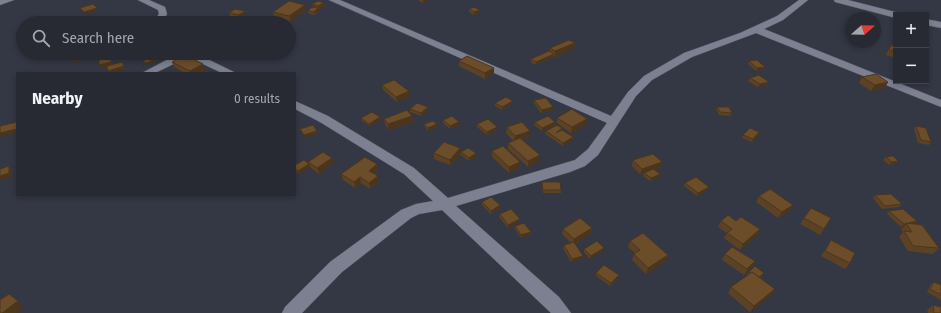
<!DOCTYPE html>
<html lang="en">
<head>
<meta charset="utf-8">
<style>
	:root { --surface:#272933; --page:#33353f; --text:#f1f3f6; --muted:#a4a6ac; --line:#43454e }
	body { margin:0; font-family:"Fira Sans Condensed",sans-serif; background:var(--page); color:var(--text) }
	.controls { position:absolute; right:12px; top:12px; display:grid; overflow:hidden; border-radius:0px; box-shadow:0 2px 6px #0003 }
	.controls button { width:36px; height:36px; display:grid; place-items:center; padding:0; border:0; border-bottom:1px solid var(--line); background:var(--surface); color:var(--text); font:20px sans-serif }
	.compass { position:absolute; left:845px; top:12px; width:36px; height:36px; border-radius:50%; background:var(--surface); box-shadow:0 2px 6px #0003; rotate:70deg }
	.list { margin:0; padding:0; list-style:none }
	h2 { display:flex; justify-content:space-between; align-items:center; height:52px; margin:0; padding:0 16px; font-size:17px }
	h2 small { font-size:13px; font-weight:400; color:var(--muted) }
	.icon { flex:none; width:22px; height:22px; fill:none; stroke:currentColor; stroke-width:2; stroke-linecap:round; stroke-linejoin:round }
	.map { position:relative; flex:none; width:941px; height:313px; overflow:hidden }
	.search { position:absolute; background:var(--surface); box-shadow:0 2px 6px #0003; left:16px; top:16px; width:280px; height:44px; display:flex; align-items:center; gap:10px; box-sizing:border-box; padding:0 14px; border-radius:22px; color:var(--muted); font-size:15px }
	.panel { position:absolute; background:var(--surface); box-shadow:0 2px 6px #0003; left:16px; top:72px; width:280px; height:124px; border-radius:0px }
	.map>svg:first-child { display:block }
	.lines { fill:none; stroke-linecap:round; stroke-linejoin:round }
	.minor-casing { stroke:#525560; stroke-width:1 }
	.minor { fill:#7d8090; fill-rule:evenodd }
	.wall { fill:#5c4224 }
	.shaded-wall { fill:#4b361d }
	.building { fill:#6b4d2a; stroke:#4b361d }
</style>
</head>
<body>
<div class="map">
<svg width="941" height="313" viewBox="0 0 941 313">
	<rect width="100%" height="100%" fill="#343744"/>
	<g class="lines">
		<g class="minor-casing">
			<g id="minor">
				<path d="M0,0H14L0,5Z"/>
				<path d="M138,0H149L165,7L167,14L162,23H152L159,14L158,10Z"/>
				<path d="M329,0H340L611,116L628,92L644,76L684,53L740,33L777,16L799,0H808L783,20L764,29L941,100V107L756,33L692,57L652,80L636,96L598,155L585,166L570,172L456,206L559,297L571,313H551L442,210L419,214L411,218L342,272L302,313H282L285,307L330,262L401,210L416,204L433,201L404,174L320,122L295,109V101L328,116L414,168L448,198L575,160L588,149L607,123Z"/>
				<path d="M834,0H848L899,13L901,15H896V18L835,2Z"/>
				<path d="M926,19L941,22V28L926,25Z"/>
				<path d="M180,53H195L236,73H222L188,57L155,73H142Z"/>
			</g>
		</g>
		<use href="#minor" class="minor"/>
	</g>
	<g class="wall">
		<path d="M418,0H430L423,3Z"/>
		<path d="M324,3V6L319,9L318,8L319,11L315,15L309,14L308,11L318,8L313,6L312,4Z"/>
		<path d="M469,9L480,13L474,15L469,12Z"/>
		<path d="M306,10L291,21L274,17L273,12Z"/>
		<path d="M245,11L246,13L240,17L230,16L229,13Z"/>
		<path d="M575,43L574,48L555,57L553,56V57L535,65L531,62V59L550,52V48Z"/>
		<path d="M891,45L896,46V58L886,55L888,50Z"/>
		<path d="M236,53H253L250,54L248,53V55L240,58L237,55Z"/>
		<path d="M459,61L494,73L485,79L459,66Z"/>
		<path d="M749,61L765,67L763,69L756,71L748,64Z"/>
		<path d="M172,62L205,70L199,73H185L174,67Z"/>
		<path d="M862,77L885,88L871,91L859,83Z"/>
		<path d="M750,78L769,82L768,84L758,87L748,81Z"/>
		<path d="M382,85L409,91V97L397,102L383,90Z"/>
		<path d="M534,100L553,110L541,113L534,103Z"/>
		<path d="M495,103H512L502,110L495,106Z"/>
		<path d="M428,107V110L421,116L410,112V109Z"/>
		<path d="M717,107L732,113L730,116L719,115L716,109Z"/>
		<path d="M412,116L413,122L389,130L385,124L384,119Z"/>
		<path d="M361,118L381,120L370,126L362,121Z"/>
		<path d="M557,118L586,125L571,133L557,123Z"/>
		<path d="M443,120L459,125L450,129L443,123Z"/>
		<path d="M535,122L555,125L542,131L534,125Z"/>
		<path d="M424,124H437V127L428,131L425,127Z"/>
		<path d="M477,124L497,130L487,135L477,127Z"/>
		<path d="M916,126L931,142L929,145L918,143L914,129Z"/>
		<path d="M507,127L529,137L521,140L539,161L528,167L508,149V143L513,141L506,133Z"/>
		<path d="M562,130L573,137L572,140L563,146L545,134L546,131Z"/>
		<path d="M759,132L758,135L752,142L742,138L743,135Z"/>
		<path d="M492,151L520,168L509,173L492,157Z"/>
		<path d="M461,152L476,156L469,161L461,155Z"/>
		<path d="M434,153L461,154L450,165L434,159Z"/>
		<path d="M886,157L898,161L896,164L889,165L883,160Z"/>
		<path d="M633,160L662,162L660,168L654,169L660,174L659,177L650,181L643,176L644,173L640,174L632,166Z"/>
		<path d="M308,162L334,163L319,174L310,167L299,174L295,170V165L309,164Z"/>
		<path d="M377,164L378,170L374,173L379,182L370,189L361,183L355,188L343,180L341,174Z"/>
		<path d="M542,182L561,190V193H543L542,185Z"/>
		<path d="M685,183L708,190L697,196L684,186Z"/>
		<path d="M875,195L902,204L899,207L882,209L873,198Z"/>
		<path d="M759,196L793,205L789,211L778,218L756,202Z"/>
		<path d="M482,202L500,208L491,214L482,205Z"/>
		<path d="M811,208L824,229L820,235L800,224Z"/>
		<path d="M889,211L917,221L915,224L939,248L933,254L908,251L899,237L903,232L901,229L904,227H901L887,214Z"/>
		<path d="M500,214L520,219L519,222L508,228L499,217Z"/>
		<path d="M721,221H736L760,229L757,235L740,250L724,238L727,233L718,227Z"/>
		<path d="M515,226L531,232L530,235L521,238L515,229Z"/>
		<path d="M592,228L590,234L575,244L583,256L582,259L571,262L563,248L564,245L571,243L562,234L563,229Z"/>
		<path d="M831,240L850,263L845,269L821,256Z"/>
		<path d="M630,241L668,255L666,261L646,274L632,260L634,254L635,253L628,247Z"/>
		<path d="M584,249L603,251L590,259L584,252Z"/>
		<path d="M725,254L755,261L751,267L744,275L722,260Z"/>
		<path d="M749,272L764,273L760,278L775,289L771,295L750,312L728,293L731,287L748,275H747Z"/>
		<path d="M596,273L619,275L618,278L610,286L596,276Z"/>
		<path d="M934,282L941,285V300L927,292L931,284Z"/>
		<path d="M933,305L941,313H928L927,310Z"/>
	</g>
	<g class="shaded-wall">
		<path d="M423,0H430L423,3Z"/>
		<path d="M324,3V6L319,9L318,6Z"/>
		<path d="M305,5L306,10L291,21L289,16Z"/>
		<path d="M97,8L98,10L86,14L84,12Z"/>
		<path d="M318,8L319,11L315,15L314,12Z"/>
		<path d="M480,10V13L474,15V12Z"/>
		<path d="M245,11L246,13L240,17L239,15Z"/>
		<path d="M126,21L127,23H116Z"/>
		<path d="M575,43L574,48L555,57V51Z"/>
		<path d="M248,53V55L240,58L239,56Z"/>
		<path d="M554,54L553,57L535,65L536,62Z"/>
		<path d="M86,56L87,58L74,63L72,60Z"/>
		<path d="M110,57L112,60V65L101,68L99,65Z"/>
		<path d="M153,60L154,63L147,66L146,63Z"/>
		<path d="M203,64L205,70L199,73H190V71Z"/>
		<path d="M124,66L125,69L111,73H110L108,71Z"/>
		<path d="M765,67L763,69L756,71L757,68Z"/>
		<path d="M494,68V73L485,79V73Z"/>
		<path d="M769,82L768,84L758,87L760,84Z"/>
		<path d="M888,82L885,88L871,91L875,85Z"/>
		<path d="M409,91V97L397,102L396,97Z"/>
		<path d="M513,101L512,103L502,110V107Z"/>
		<path d="M428,107V110L421,116V113Z"/>
		<path d="M553,107V110L541,113L542,110Z"/>
		<path d="M296,113L297,116L295,117V114Z"/>
		<path d="M412,116L413,122L389,130L388,124Z"/>
		<path d="M380,117L381,120L370,126L369,124Z"/>
		<path d="M587,119L586,125L571,133L572,127Z"/>
		<path d="M459,122V125L450,129V126Z"/>
		<path d="M555,122V125L542,131V128Z"/>
		<path d="M437,124V127L428,131V128Z"/>
		<path d="M17,125V132L1,137L0,136V133Z"/>
		<path d="M497,127V130L487,135V132Z"/>
		<path d="M317,131V134L305,138L304,135Z"/>
		<path d="M530,131L529,137L514,142L515,136Z"/>
		<path d="M759,132L758,135L752,142L753,139Z"/>
		<path d="M573,137L572,140L563,146V143Z"/>
		<path d="M460,148L461,154L450,165V160Z"/>
		<path d="M476,153V156L469,161V158Z"/>
		<path d="M540,155L539,161L528,167V161Z"/>
		<path d="M332,158L334,163L319,174L317,168Z"/>
		<path d="M898,161L896,164L889,165L892,162Z"/>
		<path d="M520,162V168L509,173V167Z"/>
		<path d="M662,162L660,168L640,174L642,169Z"/>
		<path d="M309,164L310,167L299,174L298,171Z"/>
		<path d="M377,164L378,170L370,176L369,171Z"/>
		<path d="M9,166L11,169L12,176L0,180V176Z"/>
		<path d="M660,174L659,177L650,181L651,178Z"/>
		<path d="M378,176L379,182L370,189L369,183Z"/>
		<path d="M360,177L361,183L355,188L354,182Z"/>
		<path d="M709,187L708,190L697,196L698,193Z"/>
		<path d="M500,205V208L491,214V211Z"/>
		<path d="M793,205L789,211L778,218L782,212Z"/>
		<path d="M520,219L519,222L508,228V225Z"/>
		<path d="M917,221L915,224H906Z"/>
		<path d="M904,224H906L904,227H901Z"/>
		<path d="M592,228L590,234L573,245L574,239Z"/>
		<path d="M760,229L757,235L740,250L743,244Z"/>
		<path d="M531,232L530,235L521,238V235Z"/>
		<path d="M604,248L603,251L590,259L591,256Z"/>
		<path d="M668,255L666,261L646,274L648,268Z"/>
		<path d="M583,256L582,259L571,262L572,259Z"/>
		<path d="M755,261L751,267L744,275L747,269Z"/>
		<path d="M619,275L618,278L610,286L611,283Z"/>
		<path d="M775,289L771,295L750,312L754,306Z"/>
		<path d="M18,301L24,307L16,313H2Z"/>
	</g>
	<g class="building">
		<path d="M289,1L305,5L289,16L273,12Z"/>
		<path d="M318,1L324,3L318,6L312,4Z"/>
		<path d="M93,4L97,8L84,12L80,8Z"/>
		<path d="M312,7L318,8L314,12L308,11Z"/>
		<path d="M474,7L480,10L474,12L469,9Z"/>
		<path d="M235,9L245,11L239,15L229,13Z"/>
		<path d="M125,18L126,21L116,23H111L110,21Z"/>
		<path d="M76,19L81,23H64Z"/>
		<path d="M569,40L575,43L555,51L550,48Z"/>
		<path d="M891,45L896,46V52L889,50Z"/>
		<path d="M549,51L554,54L536,62L531,59Z"/>
		<path d="M74,53H84L86,56L72,60L69,54Z"/>
		<path d="M236,53H247L239,56Z"/>
		<path d="M185,55L203,64L190,71L172,62Z"/>
		<path d="M467,56L494,68L485,73L459,61Z"/>
		<path d="M110,57L111,62L99,65V59Z"/>
		<path d="M150,58L153,60L146,63L143,61Z"/>
		<path d="M757,60L765,67L757,68L749,61Z"/>
		<path d="M122,62L124,66L108,71L107,66Z"/>
		<path d="M207,71L210,73H204Z"/>
		<path d="M876,74L888,82L875,85L862,77Z"/>
		<path d="M759,75L769,82L760,84L750,78Z"/>
		<path d="M394,80L409,91L396,97L382,85Z"/>
		<path d="M506,97L513,101L502,107L495,103Z"/>
		<path d="M546,98L553,107L542,110L534,100Z"/>
		<path d="M417,103L428,107L421,113L410,109Z"/>
		<path d="M717,107H729L732,113L720,112Z"/>
		<path d="M572,109L587,119L572,127L557,118Z"/>
		<path d="M407,110L412,116L388,124L384,119Z"/>
		<path d="M372,112L380,117L369,124L361,118Z"/>
		<path d="M452,116L459,122L450,126L443,120Z"/>
		<path d="M548,116L555,122L542,128L535,122Z"/>
		<path d="M488,119L497,127L487,132L477,124Z"/>
		<path d="M433,121L437,124L428,128L424,124Z"/>
		<path d="M17,122V129L0,133V126Z"/>
		<path d="M522,122L530,131L515,136L507,127Z"/>
		<path d="M313,125L317,131L304,135L300,129Z"/>
		<path d="M557,125L562,128L556,133L562,130L573,137L563,143L546,131Z"/>
		<path d="M916,126L926,128L931,142L921,140Z"/>
		<path d="M750,128L759,132L753,139L743,135Z"/>
		<path d="M520,138L540,155L528,161L508,143Z"/>
		<path d="M444,142L460,148L450,160L434,153Z"/>
		<path d="M503,146L520,162L509,167L492,151Z"/>
		<path d="M468,148L476,153L469,158L461,152Z"/>
		<path d="M323,152L332,158L317,168L308,162Z"/>
		<path d="M653,154L662,162L642,169L633,160Z"/>
		<path d="M893,156L898,161L892,162L886,157Z"/>
		<path d="M365,157L377,164L369,171L378,176L369,183L360,177L354,182L341,174Z"/>
		<path d="M304,160L309,164L298,171L295,168V165Z"/>
		<path d="M9,166V173L0,176V169Z"/>
		<path d="M653,169L660,174L651,178L644,173Z"/>
		<path d="M696,177L709,187L698,193L685,183Z"/>
		<path d="M542,182H560L561,190H543Z"/>
		<path d="M770,189L793,205L782,212L759,196Z"/>
		<path d="M891,194L902,204L885,206L875,195Z"/>
		<path d="M491,197L500,205L491,211L482,202Z"/>
		<path d="M811,208L831,218L824,229L804,218Z"/>
		<path d="M511,209L520,219L508,225L500,214Z"/>
		<path d="M903,209L917,221L904,224L889,211Z"/>
		<path d="M728,215L736,221L741,217L760,229L743,244L727,233L732,229L721,221Z"/>
		<path d="M580,218L592,228L574,239L563,229Z"/>
		<path d="M524,223L531,232L521,235L515,226Z"/>
		<path d="M906,223L922,225L939,248L913,246L904,231L912,232Z"/>
		<path d="M643,233L668,255L648,268L634,254L640,250L630,241Z"/>
		<path d="M831,240L855,253L850,263L825,251Z"/>
		<path d="M597,241L604,248L591,256L584,249Z"/>
		<path d="M574,242L583,256L572,259L564,245Z"/>
		<path d="M732,247L755,261L747,269L725,254Z"/>
		<path d="M604,265L619,275L611,283L596,273Z"/>
		<path d="M755,266L764,273L759,277L752,272L750,273L749,272Z"/>
		<path d="M752,272L775,289L754,306L731,287Z"/>
		<path d="M934,282L941,285V295L930,289Z"/>
		<path d="M9,294L18,301L2,313H0V300Z"/>
		<path d="M933,305L941,307V313H934Z"/>
	</g>
</svg>
<div class="controls">
<button>+</button>
<button>−</button>
</div>
<svg class="compass" viewBox="-18 -18 36 36"><path d="M0-13l5 13h-10z" fill="#e53935"/><path d="M0 13l5-13h-10z" fill="#a4a6ac"/></svg>
<div class="search"><svg class="icon" aria-label="search" viewBox="0 0 24 24"><circle cx="10" cy="10" r="6"/><path d="M15 15l6 6"/></svg>Search here</div>
<section class="panel">
<h2>Nearby<small>0 results</small></h2>
<ul class="list">
</ul>
</section>
</div>
</body>
</html>
